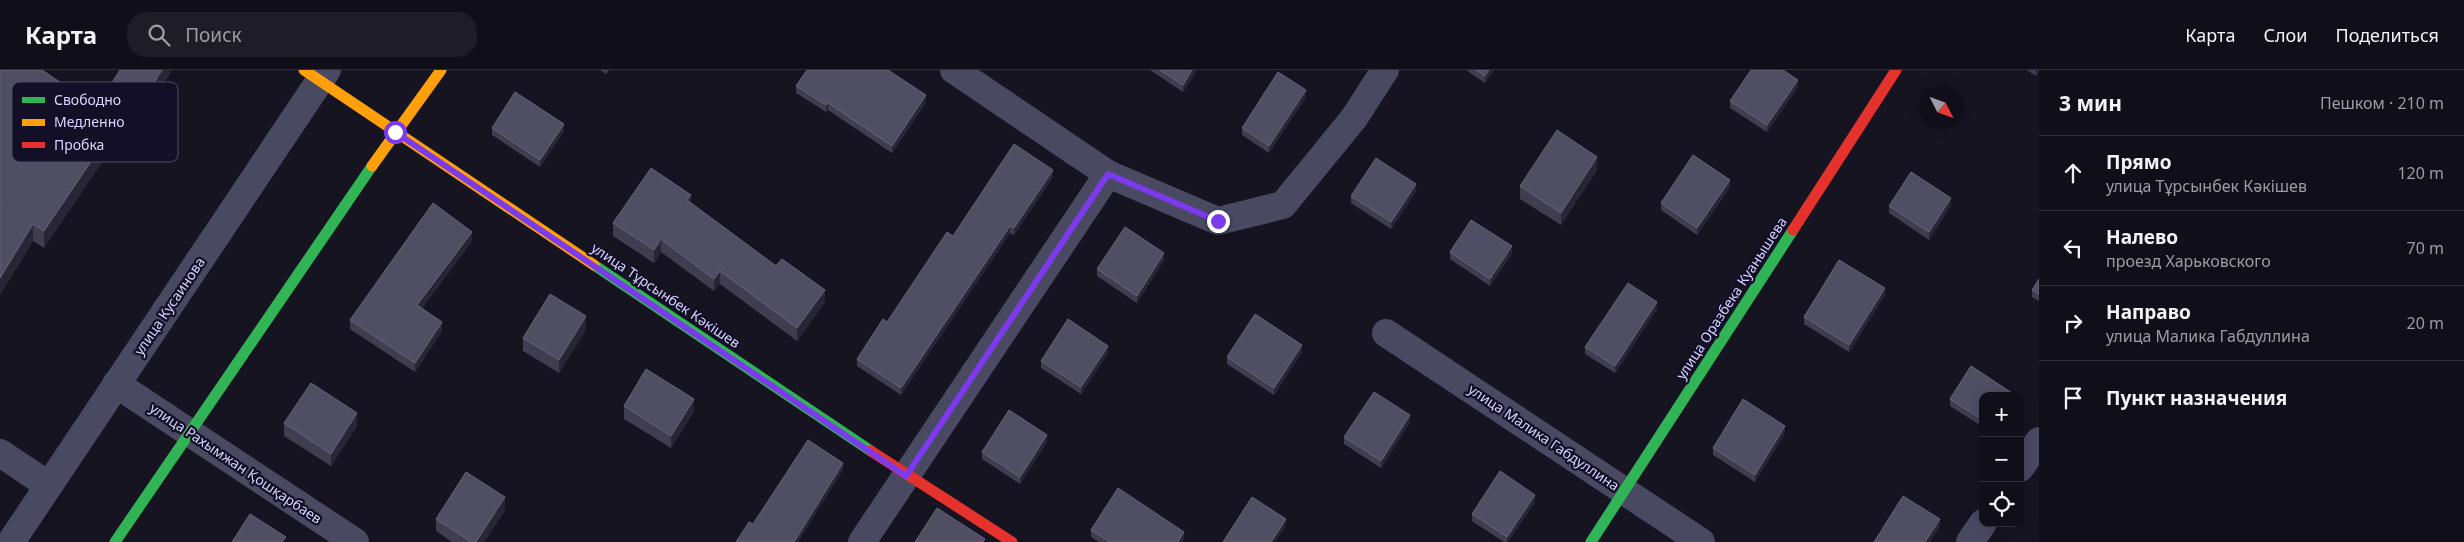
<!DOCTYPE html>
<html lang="ru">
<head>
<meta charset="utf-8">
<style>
	:root { --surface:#100f19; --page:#1e1d26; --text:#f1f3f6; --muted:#9c9ca2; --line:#302f38 }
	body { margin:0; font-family:"Noto Sans",sans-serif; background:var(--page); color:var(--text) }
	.controls { position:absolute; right:15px; bottom:15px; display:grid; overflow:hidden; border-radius:10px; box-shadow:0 2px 12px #0003 }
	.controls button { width:45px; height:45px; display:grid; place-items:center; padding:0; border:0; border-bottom:1px solid var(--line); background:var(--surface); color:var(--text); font:25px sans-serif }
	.compass { position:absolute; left:1919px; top:15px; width:45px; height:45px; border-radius:50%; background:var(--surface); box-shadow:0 2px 12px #0003; rotate:132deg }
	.stop { position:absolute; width:15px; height:15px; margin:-11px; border:4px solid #7c3aed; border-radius:50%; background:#fff }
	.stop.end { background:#7c3aed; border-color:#fff; box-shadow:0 1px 5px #0008 }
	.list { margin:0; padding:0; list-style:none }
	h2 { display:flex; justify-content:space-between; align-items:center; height:65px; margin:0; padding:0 20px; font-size:21px }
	h2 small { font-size:16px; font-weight:400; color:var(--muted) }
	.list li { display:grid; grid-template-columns:32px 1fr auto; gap:15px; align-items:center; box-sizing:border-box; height:75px; padding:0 20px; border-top:1px solid var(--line) }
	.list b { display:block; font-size:19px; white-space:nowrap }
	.list p { margin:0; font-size:16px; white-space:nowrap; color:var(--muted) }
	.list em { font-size:16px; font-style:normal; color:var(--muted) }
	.icon { flex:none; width:28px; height:28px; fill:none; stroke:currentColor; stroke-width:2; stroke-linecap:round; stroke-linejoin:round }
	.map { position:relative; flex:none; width:2039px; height:472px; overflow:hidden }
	header { display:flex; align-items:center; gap:30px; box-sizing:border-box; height:70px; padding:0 25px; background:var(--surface); border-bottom:1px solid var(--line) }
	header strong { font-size:24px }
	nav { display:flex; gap:28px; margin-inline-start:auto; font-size:18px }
	.search { width:350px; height:45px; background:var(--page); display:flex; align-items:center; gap:12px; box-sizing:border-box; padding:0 18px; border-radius:20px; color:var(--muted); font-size:19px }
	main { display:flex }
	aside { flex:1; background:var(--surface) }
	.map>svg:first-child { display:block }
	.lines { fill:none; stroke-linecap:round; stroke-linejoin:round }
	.street { stroke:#4a4962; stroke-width:28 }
	.fast { stroke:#30b455; stroke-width:11 }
	.slow { stroke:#ff9f0a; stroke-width:11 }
	.jam { stroke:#e5322d; stroke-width:11 }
	.wall { fill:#403d50 }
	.shaded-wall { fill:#282635 }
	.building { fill:#504e63; stroke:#66637b }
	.route { stroke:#7c3aed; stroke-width:6 }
	.labels { text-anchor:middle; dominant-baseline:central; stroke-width:4.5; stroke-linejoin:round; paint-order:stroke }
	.street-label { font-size:14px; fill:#d9d4ff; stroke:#130f26 }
	.key { fill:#130f26; stroke:#4e4a67; stroke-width:1 }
	.key-label { font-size:14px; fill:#d9d4ff }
</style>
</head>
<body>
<header>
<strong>Карта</strong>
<div class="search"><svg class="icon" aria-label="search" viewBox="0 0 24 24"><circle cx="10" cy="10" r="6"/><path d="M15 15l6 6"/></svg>Поиск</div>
<nav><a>Карта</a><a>Слои</a><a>Поделиться</a></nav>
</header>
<main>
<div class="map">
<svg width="2039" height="472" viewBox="0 0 2039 472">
	<rect width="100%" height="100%" fill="#161421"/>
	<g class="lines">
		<g class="street">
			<path d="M954,0L1108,104L1218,151L1283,135L1354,48L1385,0"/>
			<path d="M1386,263L1701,472"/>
			<path d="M116,314L355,472"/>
			<path d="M0,383L48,415"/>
			<path d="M2020,398L2039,371"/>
			<path d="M11,472L327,0"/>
			<path d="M862,472L1108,104"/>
			<path d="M1970,472L1983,453"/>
		</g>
		<g class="fast">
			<path d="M594,195L871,381"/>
			<path d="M115,472L372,96"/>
			<path d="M1591,472L1793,160"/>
		</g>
		<g class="slow">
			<path d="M304,0L594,195"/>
			<path d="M372,96L441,0"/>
		</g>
		<g class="jam">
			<path d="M1793,160L1896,0"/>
			<path d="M871,381L1012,472"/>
		</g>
	</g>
	<g class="wall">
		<path d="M0,0L97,37L172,0L147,41L140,36L44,178L33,171L0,225Z"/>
		<path d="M600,0H609L606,4Z"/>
		<path d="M1150,0H1197L1183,22Z"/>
		<path d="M1466,0H1494L1485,13Z"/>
		<path d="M2027,0H2039V2L2036,6Z"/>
		<path d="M796,16L926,32L892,83L828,40L826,42L796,23Z"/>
		<path d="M1798,17L1767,62L1730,38V31Z"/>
		<path d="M1306,27L1269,83L1242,65V58Z"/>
		<path d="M492,58L564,61L540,97L492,65Z"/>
		<path d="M1597,100L1561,155L1520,129V116Z"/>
		<path d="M1053,107L1014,165L1010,163L901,325L857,296V289L887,252L953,166Z"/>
		<path d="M1730,117L1697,165L1661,140V133Z"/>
		<path d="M1416,121L1391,159L1351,133V126Z"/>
		<path d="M691,133L825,232L797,271L720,214L714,221L661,182L654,193L613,166V153Z"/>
		<path d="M1951,135L1929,170L1889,143V136Z"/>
		<path d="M472,171L422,238L442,261L415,302L350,259V250Z"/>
		<path d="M1450,182L1512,183L1490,216L1450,189Z"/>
		<path d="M1164,190L1137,233L1097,206V199Z"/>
		<path d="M2039,209V231L2032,227V220Z"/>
		<path d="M1885,225L1849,282L1804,254V247Z"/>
		<path d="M1657,239L1615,303L1585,284V277Z"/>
		<path d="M586,259L559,303L523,281V268Z"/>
		<path d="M1302,282L1274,325L1227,294V287Z"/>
		<path d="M1108,283L1081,324L1041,298V291Z"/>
		<path d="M1971,296L2015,325V326H1983V357L1950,336V329Z"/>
		<path d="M624,336L694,341L671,378L624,349Z"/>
		<path d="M1410,352L1381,398L1344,374V367Z"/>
		<path d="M284,353L357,356L331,396L284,366Z"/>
		<path d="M1785,363L1755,412L1713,385V378Z"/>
		<path d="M1047,372L1020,414L982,389V382Z"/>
		<path d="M1535,432L1508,472H1504L1472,451V444Z"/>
		<path d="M505,440L484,472H452L436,461V449Z"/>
		<path d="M1091,460L1184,469L1182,472H1099L1091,467Z"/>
	</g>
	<g class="shaded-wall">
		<path d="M162,0H172L147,41V24Z"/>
		<path d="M1192,0H1197L1183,22V15Z"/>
		<path d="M1489,0H1494L1485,13V6Z"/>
		<path d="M2036,0H2039V2L2036,6Z"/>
		<path d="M1798,10V17L1767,62V55Z"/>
		<path d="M140,19V36L44,178V161Z"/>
		<path d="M1306,20V27L1269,83V76Z"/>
		<path d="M926,25V32L892,83V76Z"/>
		<path d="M828,33V40L826,42V35Z"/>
		<path d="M564,54V61L540,97V90Z"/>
		<path d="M1597,87V100L1561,155V143Z"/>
		<path d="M1053,100V107L1014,165V158Z"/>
		<path d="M1730,110V117L1697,165V158Z"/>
		<path d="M1416,114V121L1391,159V152Z"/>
		<path d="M691,125V137L687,130Z"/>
		<path d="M1951,128V135L1929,170V162Z"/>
		<path d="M33,154V171L0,225V208Z"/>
		<path d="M1010,156V163L901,325V318Z"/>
		<path d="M472,162V171L417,244V235Z"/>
		<path d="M661,169V182L654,193V180Z"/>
		<path d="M1512,176V183L1490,216V209Z"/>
		<path d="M1164,183V190L1137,233V226Z"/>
		<path d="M720,201V214L714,221V209Z"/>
		<path d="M1885,218V225L1849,282V275Z"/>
		<path d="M825,220V232L797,271V258Z"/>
		<path d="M1657,232V239L1615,303V296Z"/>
		<path d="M586,246V259L559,303V290Z"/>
		<path d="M442,252V261L415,302V293Z"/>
		<path d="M1302,275V282L1274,325V318Z"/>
		<path d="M1108,276V283L1081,324V317Z"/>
		<path d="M694,329V341L671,378V366Z"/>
		<path d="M357,343V356L331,396V384Z"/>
		<path d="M1410,345V352L1381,398V391Z"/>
		<path d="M1785,356V363L1755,412V405Z"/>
		<path d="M1047,365V372L1020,414V407Z"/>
		<path d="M843,393V400L798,472H794Z"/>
		<path d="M1535,425V432L1508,472H1507V467Z"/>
		<path d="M505,427V440L484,472H476Z"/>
		<path d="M1286,449V456L1275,472H1271Z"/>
		<path d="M1940,449V456L1930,472H1925Z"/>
		<path d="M1184,462V469L1182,472H1178Z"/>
	</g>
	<g class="building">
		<path d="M0,0H42L97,37L120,0H162L147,24L140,19L44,161L33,154L0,208V135L2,133L0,131Z"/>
		<path d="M807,0H888L926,25L892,76L828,33L826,35L796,16Z"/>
		<path d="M1160,0H1192L1183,15Z"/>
		<path d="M1476,0H1489L1485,6Z"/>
		<path d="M1751,0H1783L1798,10L1767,55L1730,31Z"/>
		<path d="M1278,2L1306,20L1269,76L1242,58Z"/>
		<path d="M515,22L564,54L540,90L492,58Z"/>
		<path d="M1557,60L1597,87L1561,143L1520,116Z"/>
		<path d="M1014,74L1053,100L1014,158L1010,156L901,318L857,289L883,249L887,252L947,162L953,166Z"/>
		<path d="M1693,85L1730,110L1697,158L1661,133Z"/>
		<path d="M1376,88L1416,114L1391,152L1351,126Z"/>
		<path d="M651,98L691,125L687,130L776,196L782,189L825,220L797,258L720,201L714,209L661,169L654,180L613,153Z"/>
		<path d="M1911,102L1951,128L1929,162L1889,136Z"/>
		<path d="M433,133L472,162L417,235L442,252L415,293L350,250Z"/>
		<path d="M1471,150L1512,176L1490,209L1450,182Z"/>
		<path d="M1125,157L1164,183L1137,226L1097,199Z"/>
		<path d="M1839,190L1885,218L1849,275L1804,247Z"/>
		<path d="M2039,209V224L2032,220Z"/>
		<path d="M1628,213L1657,232L1615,296L1585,277Z"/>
		<path d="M550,224L586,246L559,290L523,268Z"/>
		<path d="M1255,244L1302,275L1274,318L1227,287Z"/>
		<path d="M1068,249L1108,276L1081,317L1041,291Z"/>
		<path d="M1971,296L2015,325L2014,326H1983V350L1950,329Z"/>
		<path d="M646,299L694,329L671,366L624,336Z"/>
		<path d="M311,313L357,343L331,384L284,353Z"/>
		<path d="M1374,322L1410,345L1381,391L1344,367Z"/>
		<path d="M1743,329L1785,356L1755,405L1713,378Z"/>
		<path d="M1009,340L1047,365L1020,407L982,382Z"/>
		<path d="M808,370L843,393L794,472H736L749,452L753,454Z"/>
		<path d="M1500,401L1535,425L1507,467L1472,444Z"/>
		<path d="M466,402L505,427L476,472H471L436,449Z"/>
		<path d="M1118,418L1184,462L1178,472H1110L1091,460Z"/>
		<path d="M1903,426L1940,449L1925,472H1874Z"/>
		<path d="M1252,427L1286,449L1271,472H1223Z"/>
		<path d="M937,438L985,469L983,472H915Z"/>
		<path d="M250,444L286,467L282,472H232Z"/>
	</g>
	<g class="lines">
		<path class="route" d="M395,62L906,406L1108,104L1218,151"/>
	</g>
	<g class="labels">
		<g class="street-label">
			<text transform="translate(666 225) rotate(34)">улица Тұрсынбек Кәкішев</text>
			<text transform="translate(1731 228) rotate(-57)">улица Оразбека Куанышева</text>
			<text transform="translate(169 236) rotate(-56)">улица Кусаинова</text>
			<text transform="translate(1544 367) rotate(34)">улица Малика Габдуллина</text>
			<text transform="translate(236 393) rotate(34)">улица Рахымжан Қошқарбаев</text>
		</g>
	</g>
	<rect x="12" y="12" width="166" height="80" rx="8" class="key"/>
	<rect x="22" y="27" width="23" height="6" fill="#30b455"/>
	<rect x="22" y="49" width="23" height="7" fill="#ff9f0a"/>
	<rect x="22" y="72" width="23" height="6" fill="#e5322d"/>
	<g class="key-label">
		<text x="54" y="35">Свободно</text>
		<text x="54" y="57">Медленно</text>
		<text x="54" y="80">Пробка</text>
	</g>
</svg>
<div class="controls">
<button>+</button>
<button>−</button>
<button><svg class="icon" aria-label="locate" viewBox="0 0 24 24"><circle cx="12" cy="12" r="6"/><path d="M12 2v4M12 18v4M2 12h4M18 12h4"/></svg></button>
</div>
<svg class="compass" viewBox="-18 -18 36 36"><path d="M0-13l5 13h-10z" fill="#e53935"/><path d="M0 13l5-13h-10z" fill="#9c9ca2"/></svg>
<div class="stop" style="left:395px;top:62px"></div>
<div class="stop end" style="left:1218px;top:151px"></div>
</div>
<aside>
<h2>3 мин<small>Пешком · 210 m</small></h2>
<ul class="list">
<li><svg class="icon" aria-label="ahead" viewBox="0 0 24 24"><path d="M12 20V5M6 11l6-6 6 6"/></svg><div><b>Прямо</b><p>улица Тұрсынбек Кәкішев</p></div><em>120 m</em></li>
<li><svg class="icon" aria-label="left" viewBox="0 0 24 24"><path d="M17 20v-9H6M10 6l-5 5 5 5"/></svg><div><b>Налево</b><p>проезд Харьковского</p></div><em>70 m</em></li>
<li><svg class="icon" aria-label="right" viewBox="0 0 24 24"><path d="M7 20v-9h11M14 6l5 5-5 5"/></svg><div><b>Направо</b><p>улица Малика Габдуллина</p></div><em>20 m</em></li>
<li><svg class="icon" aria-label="arrive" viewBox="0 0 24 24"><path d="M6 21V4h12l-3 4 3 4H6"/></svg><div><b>Пункт назначения</b></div></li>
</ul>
</aside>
</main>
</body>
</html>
